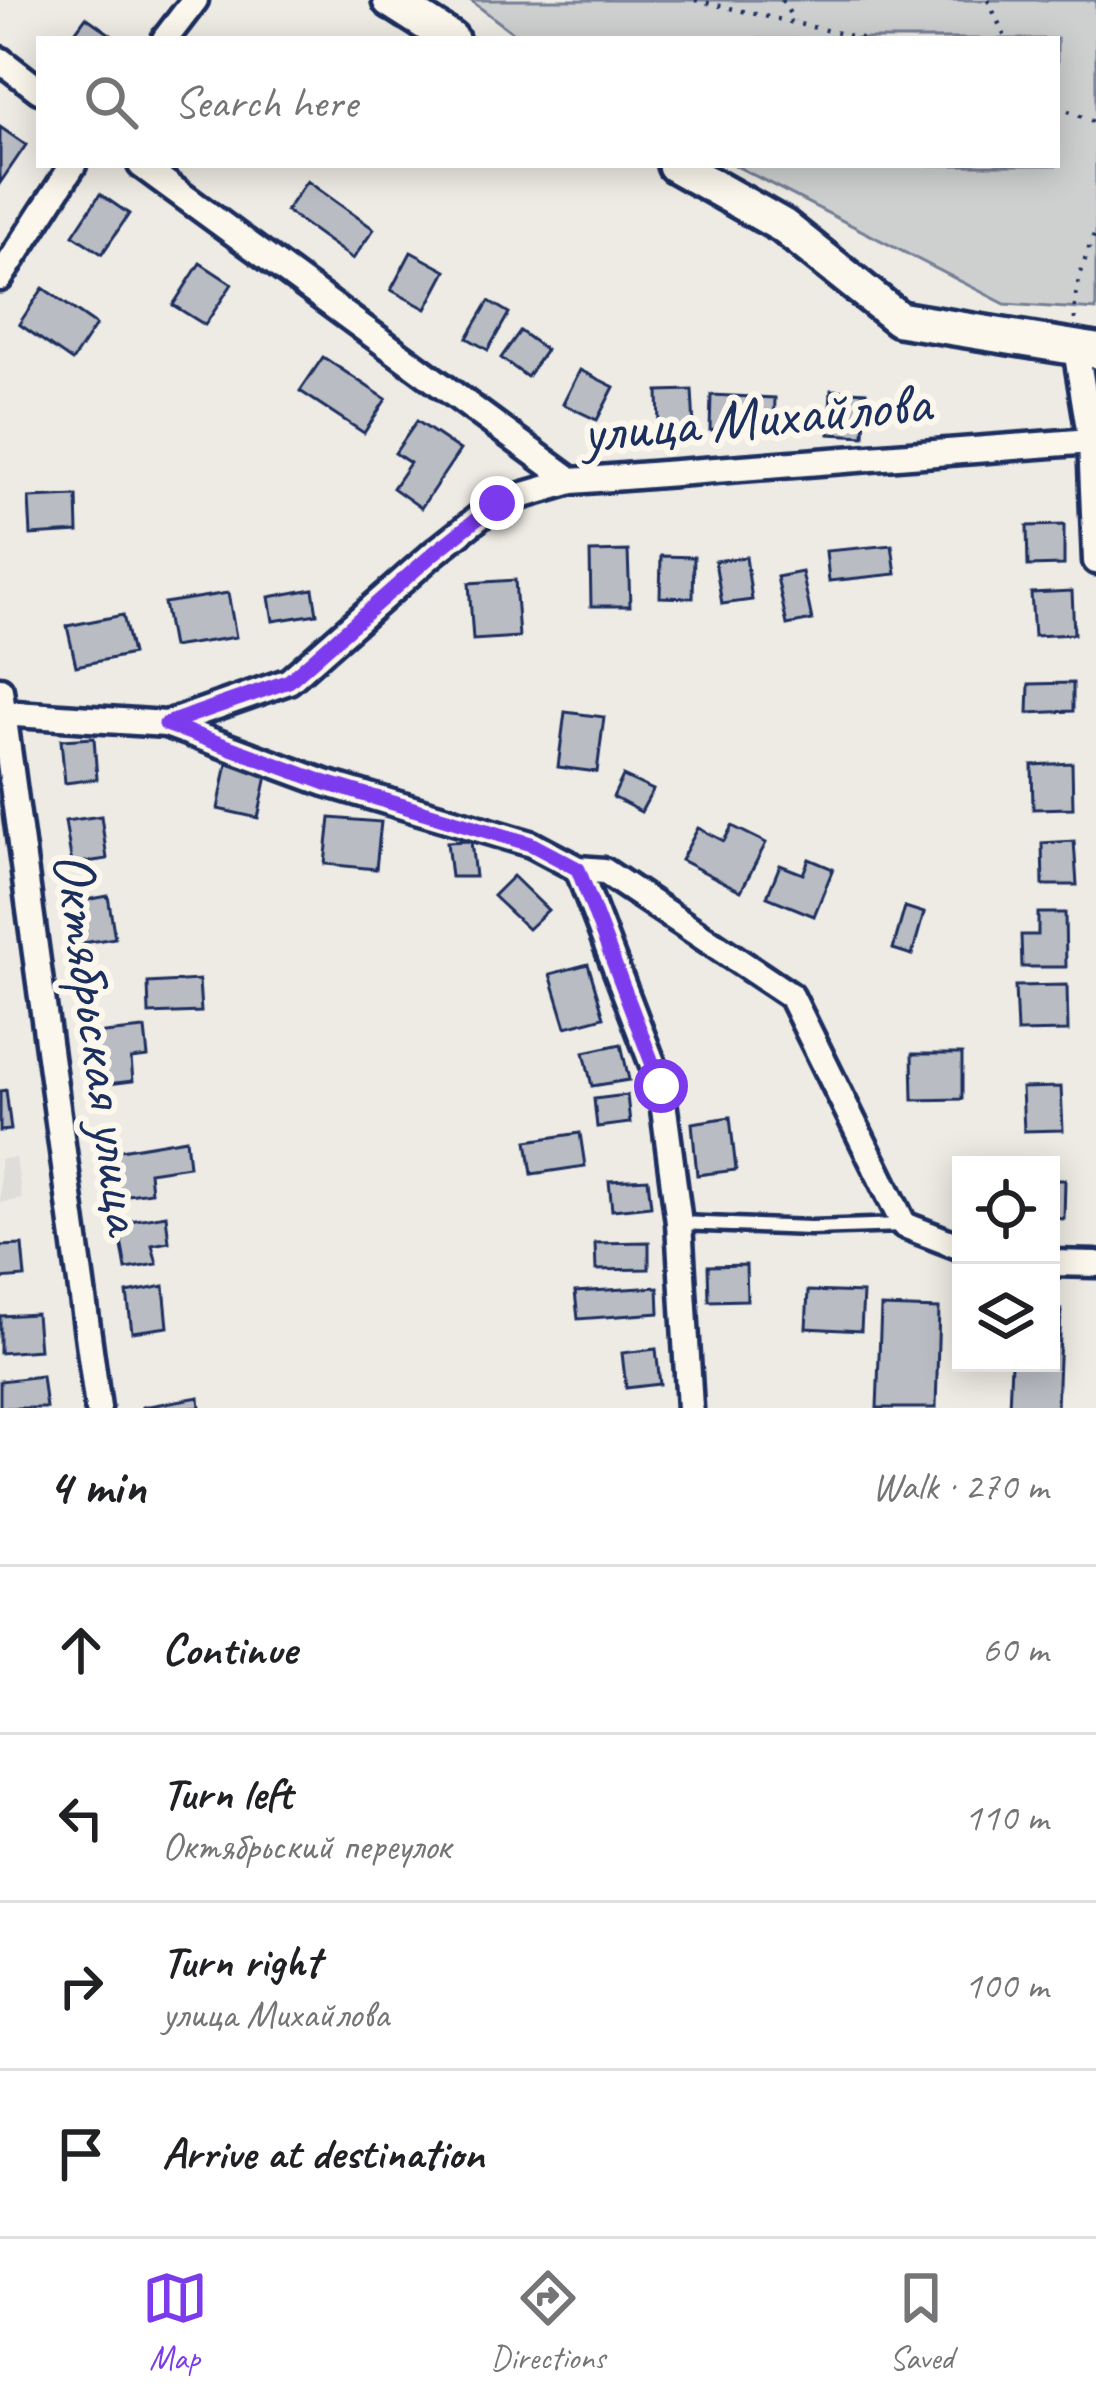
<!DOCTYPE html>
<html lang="en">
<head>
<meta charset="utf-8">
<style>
	:root { --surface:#fff; --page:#f2f2f2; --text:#202124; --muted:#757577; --line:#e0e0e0; --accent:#7c3aed }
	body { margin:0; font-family:Caveat,sans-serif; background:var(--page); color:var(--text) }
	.controls { position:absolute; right:36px; bottom:36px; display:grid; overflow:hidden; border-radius:0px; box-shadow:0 6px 30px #0003 }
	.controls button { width:108px; height:108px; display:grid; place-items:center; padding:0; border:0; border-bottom:3px solid var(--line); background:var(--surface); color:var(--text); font:60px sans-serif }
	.stop { position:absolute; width:36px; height:36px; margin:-27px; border:9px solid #7c3aed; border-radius:50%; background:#fff }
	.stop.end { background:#7c3aed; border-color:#fff; box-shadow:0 3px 12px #0008 }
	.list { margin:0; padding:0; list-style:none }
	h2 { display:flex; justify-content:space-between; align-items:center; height:156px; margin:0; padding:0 48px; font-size:51px }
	h2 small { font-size:39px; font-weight:400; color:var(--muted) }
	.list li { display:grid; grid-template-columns:78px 1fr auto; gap:36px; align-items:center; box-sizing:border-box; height:168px; padding:0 48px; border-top:3px solid var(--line) }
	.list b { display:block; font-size:45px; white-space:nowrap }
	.list p { margin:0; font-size:39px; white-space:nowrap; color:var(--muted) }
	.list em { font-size:39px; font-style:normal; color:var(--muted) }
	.icon { flex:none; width:66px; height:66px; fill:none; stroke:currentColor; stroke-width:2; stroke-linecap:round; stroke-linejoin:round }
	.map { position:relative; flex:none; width:1096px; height:1408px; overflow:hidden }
	.search { position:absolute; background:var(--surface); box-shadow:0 6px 30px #0003; left:36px; right:36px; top:36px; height:132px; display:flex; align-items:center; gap:30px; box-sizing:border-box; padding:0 42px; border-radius:0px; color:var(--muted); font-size:45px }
	.sheet { height:828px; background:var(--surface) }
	nav { display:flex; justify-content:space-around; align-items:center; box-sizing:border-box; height:168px; border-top:3px solid var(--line); background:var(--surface); font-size:33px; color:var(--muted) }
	nav a { display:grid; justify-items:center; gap:6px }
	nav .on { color:var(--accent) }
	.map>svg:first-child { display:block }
	.built { fill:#deddda }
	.green { fill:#cecfcf; stroke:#747f96; stroke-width:3 }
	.building { fill:#b9bcc3; stroke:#1b2f5e; stroke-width:3 }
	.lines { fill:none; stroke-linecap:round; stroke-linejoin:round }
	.lane-casing { stroke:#1b2f5e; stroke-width:21 }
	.street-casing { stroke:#1b2f5e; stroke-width:33 }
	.secondary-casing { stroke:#1b2f5e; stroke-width:42 }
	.path { stroke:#1b2f5e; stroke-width:4.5; stroke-dasharray:3 9; stroke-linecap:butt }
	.lane { stroke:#fbf7ec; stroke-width:12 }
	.street { stroke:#fbf7ec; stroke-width:24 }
	.secondary { stroke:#fbf7ec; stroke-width:33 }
	.route { stroke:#7c3aed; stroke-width:15 }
	.labels { text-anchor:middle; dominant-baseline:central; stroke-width:12; stroke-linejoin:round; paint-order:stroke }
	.street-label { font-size:60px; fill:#1b2f5e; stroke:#fbf7ec }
</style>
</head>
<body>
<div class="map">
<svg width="1096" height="1408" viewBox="0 0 1096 1408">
	<rect width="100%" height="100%" fill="#eeebe4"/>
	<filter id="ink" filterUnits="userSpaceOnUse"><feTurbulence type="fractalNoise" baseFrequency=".00833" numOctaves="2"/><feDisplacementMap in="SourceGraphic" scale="24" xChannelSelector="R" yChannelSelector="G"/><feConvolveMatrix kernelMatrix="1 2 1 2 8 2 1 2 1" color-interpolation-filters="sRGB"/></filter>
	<g filter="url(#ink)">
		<path class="built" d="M16,1158L22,1199L0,1203V1159Z"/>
		<path class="green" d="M470,0H1096V310L1005,304L734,165H1057V39H521Z"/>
		<g class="building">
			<path d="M86,17L114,37L112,39H70Z"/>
			<path d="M0,127L26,145L0,183Z"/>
			<path d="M307,181L374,229L353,259L286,211Z"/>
			<path d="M100,194L129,214L102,254L73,235Z"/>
			<path d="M411,252L446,271L426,309L391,290Z"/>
			<path d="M200,263L232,284L205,325L173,305Z"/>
			<path d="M43,288L96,325L72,361L19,324Z"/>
			<path d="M489,301L509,313L488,350L467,338Z"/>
			<path d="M520,331L546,350L527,377L501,358Z"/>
			<path d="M323,357L386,399L364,433L300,391Z"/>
			<path d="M580,370L614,387L597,420L563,404Z"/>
			<path d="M692,390L694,427L659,428L658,391Z"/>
			<path d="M831,390L866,392L864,436L829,434Z"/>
			<path d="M711,395L775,398L774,433L710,430Z"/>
			<path d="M417,421L460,450L421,508L393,488L410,463L395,453Z"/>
			<path d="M77,496L78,532L31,535L29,498Z"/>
			<path d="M1064,525V565L1028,566L1027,526Z"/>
			<path d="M892,545L896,574L829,581L826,551Z"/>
			<path d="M628,551L630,606H591L590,552Z"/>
			<path d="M661,556L694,557L693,598L660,597Z"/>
			<path d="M746,557L752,600L722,604L715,561Z"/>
			<path d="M802,572L812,620L787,625L777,577Z"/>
			<path d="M515,580L519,637L473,640L469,583Z"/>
			<path d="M313,589L317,614L273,621L269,597Z"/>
			<path d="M1072,591L1074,634L1034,636L1031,593Z"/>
			<path d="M228,593L236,637L172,647L164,603Z"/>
			<path d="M123,615L132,654L76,666L67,626Z"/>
			<path d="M1073,683V711L1028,713L1029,684Z"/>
			<path d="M565,712L604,717L597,772L558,767Z"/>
			<path d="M94,738L97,779L65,783L61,740Z"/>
			<path d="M227,763L268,771L258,818L218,809Z"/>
			<path d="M1072,763L1073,808L1033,809L1032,765Z"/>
			<path d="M623,776L653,790L641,812L613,797Z"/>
			<path d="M101,816L107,859L72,864L65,821Z"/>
			<path d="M330,818L381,822L376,869L325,864Z"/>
			<path d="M732,826L766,843L741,891L681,860L698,828L724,841Z"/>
			<path d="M471,841L475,877H451L447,842Z"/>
			<path d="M1074,841L1077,885H1043L1042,843Z"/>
			<path d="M809,859L833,869L814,916L767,897L780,865L803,874Z"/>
			<path d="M513,876L548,910L528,929L493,896Z"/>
			<path d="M108,896L115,938L76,944L69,903Z"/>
			<path d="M905,907L924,913L912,955L893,949Z"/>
			<path d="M1038,913H1065L1066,967H1022L1021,935H1038Z"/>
			<path d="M588,964L604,1017L566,1027L550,974Z"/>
			<path d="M199,980L201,1012L149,1014L148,983Z"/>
			<path d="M1067,985L1068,1031L1017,1032L1015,986Z"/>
			<path d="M145,1029L148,1057L131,1059L133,1081L99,1085L93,1034Z"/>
			<path d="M621,1044L629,1080L592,1086L584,1052Z"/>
			<path d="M912,1054H962V1099L913,1100Z"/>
			<path d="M1061,1087L1063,1130L1024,1131L1022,1088Z"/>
			<path d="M6,1090L11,1130L0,1131V1091Z"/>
			<path d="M627,1095L630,1123L597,1127L594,1099Z"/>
			<path d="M730,1117L736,1170L697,1175L692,1123Z"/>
			<path d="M580,1133L585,1166L532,1174L527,1141Z"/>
			<path d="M186,1139L189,1166L149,1172L151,1192L113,1197L109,1152Z"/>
			<path d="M648,1179L651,1206L612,1210L609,1181Z"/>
			<path d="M1051,1180H1065L1064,1219L1051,1218Z"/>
			<path d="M166,1215L169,1242L152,1245L157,1264L126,1269L118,1223Z"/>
			<path d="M649,1242V1269L596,1270L595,1243Z"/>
			<path d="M22,1245L25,1277L0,1279V1246Z"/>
			<path d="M746,1265L747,1300L709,1301L708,1266Z"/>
			<path d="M164,1286L168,1327L132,1332L127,1293Z"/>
			<path d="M658,1287L659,1313L578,1319L575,1292Z"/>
			<path d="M808,1291L863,1293L861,1331L806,1328Z"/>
			<path d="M881,1307L939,1309L936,1408H877Z"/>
			<path d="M1051,1310H1061L1057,1408H1009L1011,1363H1051Z"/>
			<path d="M36,1314L39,1350L0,1353V1316Z"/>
			<path d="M656,1349L660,1384L626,1388L622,1353Z"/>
			<path d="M42,1376L46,1408H0V1381Z"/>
			<path d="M199,1397L200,1408H143V1407Z"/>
		</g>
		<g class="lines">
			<g class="lane-casing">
				<path id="lane" d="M679,1223L811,1228L903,1225"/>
			</g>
			<g class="street-casing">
				<g id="street">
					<path d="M165,39L195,0"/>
					<path d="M0,60L39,90"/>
					<path d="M141,165L572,481"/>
					<path d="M0,278L73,165"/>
					<path d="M1076,349L1091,441L1096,561"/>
					<path d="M0,690L98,1408"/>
					<path d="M0,713L166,724L289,681L434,553L497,503L572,481L1091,441"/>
					<path d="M166,724L325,783L531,844L578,869L604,871L791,996L904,1225L961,1247"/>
					<path d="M578,869L661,1086L679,1223L690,1408"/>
					<path d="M1051,1263L1096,1264"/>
				</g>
			</g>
			<g class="secondary-casing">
				<g id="secondary">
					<path d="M390,0L451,39"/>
					<path d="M675,165L783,226L899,319L1096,351"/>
				</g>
			</g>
			<g class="path">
				<path d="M695,0L864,39"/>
				<path d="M782,0L794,21"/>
				<path d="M988,0L1006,39"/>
				<path d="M1057,106L1096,123"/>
				<path d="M1075,320C1073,288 1085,259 1096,230"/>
			</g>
			<use href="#lane" class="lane"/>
			<use href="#street" class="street"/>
			<use href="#secondary" class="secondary"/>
		</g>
	</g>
	<g class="lines" filter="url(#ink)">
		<path class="route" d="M497,503L434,553L289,681L166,724L326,783L531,844L578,869L661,1086"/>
	</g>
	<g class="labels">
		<g class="street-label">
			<text transform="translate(756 417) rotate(-5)">улица Михайлова</text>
			<text transform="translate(100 1042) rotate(82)">Октябрьская улица</text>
		</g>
	</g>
</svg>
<div class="controls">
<button><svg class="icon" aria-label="locate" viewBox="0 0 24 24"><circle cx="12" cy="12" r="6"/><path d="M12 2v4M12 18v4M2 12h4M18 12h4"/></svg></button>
<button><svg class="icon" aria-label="layers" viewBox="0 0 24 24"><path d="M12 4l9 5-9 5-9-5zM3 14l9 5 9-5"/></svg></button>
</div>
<div class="stop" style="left:661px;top:1086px"></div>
<div class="stop end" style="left:497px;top:503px"></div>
<div class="search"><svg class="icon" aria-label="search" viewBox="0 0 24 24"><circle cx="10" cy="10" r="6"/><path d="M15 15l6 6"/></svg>Search here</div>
</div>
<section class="sheet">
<h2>4 min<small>Walk · 270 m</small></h2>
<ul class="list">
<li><svg class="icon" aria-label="ahead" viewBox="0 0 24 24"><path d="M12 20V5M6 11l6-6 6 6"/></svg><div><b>Continue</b></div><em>60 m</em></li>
<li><svg class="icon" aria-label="left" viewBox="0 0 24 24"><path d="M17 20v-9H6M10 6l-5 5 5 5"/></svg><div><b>Turn left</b><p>Октябрьский переулок</p></div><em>110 m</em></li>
<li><svg class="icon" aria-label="right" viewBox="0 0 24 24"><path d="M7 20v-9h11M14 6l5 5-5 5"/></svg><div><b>Turn right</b><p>улица Михайлова</p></div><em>100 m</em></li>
<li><svg class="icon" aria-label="arrive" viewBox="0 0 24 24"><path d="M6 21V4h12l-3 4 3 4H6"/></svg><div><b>Arrive at destination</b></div></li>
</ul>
</section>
<nav>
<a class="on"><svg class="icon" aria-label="map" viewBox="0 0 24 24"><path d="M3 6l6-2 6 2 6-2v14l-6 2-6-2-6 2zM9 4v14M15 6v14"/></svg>Map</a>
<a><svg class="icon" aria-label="directions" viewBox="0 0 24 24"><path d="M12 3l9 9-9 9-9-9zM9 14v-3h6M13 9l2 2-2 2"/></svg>Directions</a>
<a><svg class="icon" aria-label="saved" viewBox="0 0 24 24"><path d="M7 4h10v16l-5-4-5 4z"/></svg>Saved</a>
</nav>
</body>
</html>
